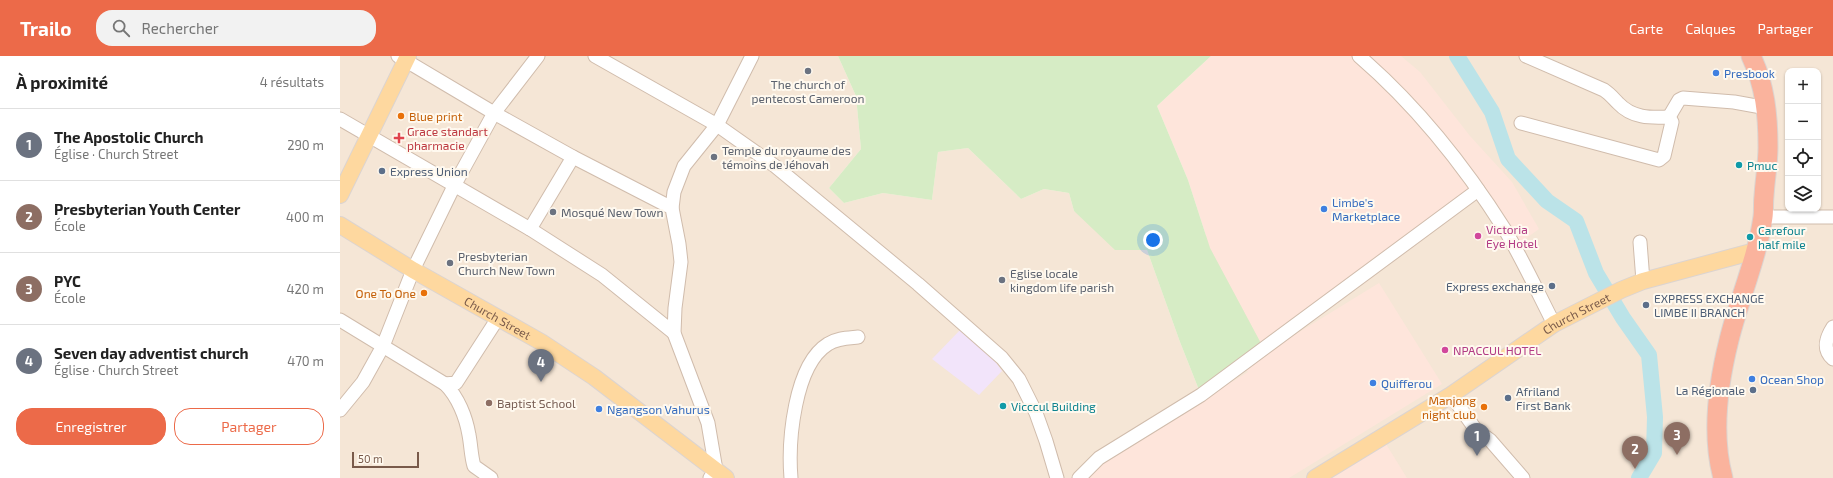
<!DOCTYPE html>
<html lang="fr">
<head>
<meta charset="utf-8">
<style>
	:root { --surface:#fff; --page:#f2f2f2; --text:#222; --muted:#767676; --line:#e0e0e0; --accent:#ec6a49 }
	body { margin:0; font-family:"Exo 2",sans-serif; background:var(--page); color:var(--text) }
	.controls { position:absolute; right:12px; top:12px; display:grid; overflow:hidden; border-radius:8px; box-shadow:0 1px 3px #0004 }
	.controls button { width:36px; height:36px; display:grid; place-items:center; padding:0; border:0; border-bottom:1px solid var(--line); background:var(--surface); color:var(--text); font:20px sans-serif }
	.scale { position:absolute; left:12px; bottom:10px; width:67px; box-sizing:border-box; padding-left:4px; border:2px solid #795a4a; border-top:0; font-size:11px; line-height:14px; white-space:nowrap; color:#795a4a; -webkit-text-stroke:3px #fff9ef; paint-order:stroke }
	.you { position:absolute; left:813px; top:184px; width:14px; height:14px; margin:-10px; border:3px solid #fff; border-radius:50%; background:#1a73e8; box-shadow:0 0 0 6px #1a73e833 }
	.badge { display:grid; place-items:center; width:26px; height:26px; border-radius:50%; background:var(--accent); color:#fff; font-size:13px; font-weight:700 }
	.pin { position:absolute; translate:-50% -33px; filter:drop-shadow(0 1px 2px #0008) }
	.pin::after { content:''; position:absolute; top:21px; width:14px; height:12px; background:inherit; clip-path:polygon(0 0,100% 0,50% 100%) }
	.list { margin:0; padding:0; list-style:none }
	h2 { display:flex; justify-content:space-between; align-items:center; height:52px; margin:0; padding:0 16px; font-size:17px }
	h2 small { font-size:13px; font-weight:400; color:var(--muted) }
	.list li { display:grid; grid-template-columns:26px 1fr auto; gap:12px; align-items:center; box-sizing:border-box; height:72px; padding:0 16px; border-top:1px solid var(--line) }
	.list b { display:block; font-size:15px; white-space:nowrap }
	.list p { margin:0; font-size:13px; white-space:nowrap; color:var(--muted) }
	.list em { font-size:13px; font-style:normal; color:var(--muted) }
	.actions { display:flex; gap:8px; padding:12px 16px }
	.actions a { flex:1; padding:9px 0; border:1px solid var(--accent); border-radius:16px; text-align:center; font-size:14px; color:var(--accent) }
	.actions .main { background:var(--accent); color:#fff }
	.icon { flex:none; width:22px; height:22px; fill:none; stroke:currentColor; stroke-width:2; stroke-linecap:round; stroke-linejoin:round }
	.map { position:relative; flex:none; width:1493px; height:422px; overflow:hidden }
	header { display:flex; align-items:center; gap:24px; box-sizing:border-box; height:56px; padding:0 20px; background:var(--accent); color:#fff }
	header strong { font-size:19px }
	nav { display:flex; gap:22px; margin-inline-start:auto; font-size:14px }
	.search { width:280px; height:36px; background:var(--page); display:flex; align-items:center; gap:10px; box-sizing:border-box; padding:0 14px; border-radius:16px; color:var(--muted); font-size:15px }
	main { display:flex }
	aside { flex:1; background:var(--surface) }
	.map>svg:first-child { display:block }
	.residential { fill:#f5e6d6; fill-rule:evenodd }
	.commercial { fill:#fee5db }
	.education { fill:#f2e4fa }
	.green { fill:#d6ecc5 }
	.lines { fill:none; stroke-linecap:round; stroke-linejoin:round }
	.river { stroke:#bbe3e8; stroke-width:16 }
	.minor-casing { stroke:#d0bcac; stroke-width:15 }
	.major-casing { stroke:#dcd4d0; stroke-width:18 }
	.highway-casing { stroke:#dcd4d0; stroke-width:21 }
	.minor { stroke:#fff; stroke-width:13 }
	.major { stroke:#fed89f; stroke-width:16 }
	.highway { stroke:#fab39d; stroke-width:19 }
	.worship-dot { fill:#6b7280; stroke:#fff9ef; stroke-width:1.5 }
	.shop-dot { fill:#3f7fe0; stroke:#fff9ef; stroke-width:1.5 }
	.food-dot { fill:#e8710a; stroke:#fff9ef; stroke-width:1.5 }
	.health-dot { fill:#e0444e; stroke:#fff9ef; stroke-width:1.5 }
	.culture-dot { fill:#0f9aa8; stroke:#fff9ef; stroke-width:1.5 }
	.service-dot { fill:#5c6f8a; stroke:#fff9ef; stroke-width:1.5 }
	.hotel-dot { fill:#d1479c; stroke:#fff9ef; stroke-width:1.5 }
	.education-dot { fill:#8d6e63; stroke:#fff9ef; stroke-width:1.5 }
	.labels { text-anchor:middle; dominant-baseline:central; stroke-width:4; stroke-linejoin:round; paint-order:stroke }
	.shop-label { font-size:12px; fill:#366cbe; stroke:#fff9ef; text-anchor:start }
	.worship-label { font-size:12px; fill:#5b616d; stroke:#fff9ef; text-anchor:start }
	.food-label { font-size:12px; fill:#c56008; stroke:#fff9ef; text-anchor:end }
	.health-label { font-size:12px; fill:#be3a42; stroke:#fff9ef; text-anchor:start }
	.culture-label { font-size:12px; fill:#0d838f; stroke:#fff9ef; text-anchor:start }
	.service-label { font-size:12px; fill:#4e5e75; stroke:#fff9ef; text-anchor:start }
	.hotel-label { font-size:12px; fill:#b23c85; stroke:#fff9ef; text-anchor:start }
	.street-label { font-size:12px; fill:#795a4a; stroke:#fff9ef }
	.education-label { font-size:12px; fill:#785e54; stroke:#fff9ef; text-anchor:start }
</style>
</head>
<body>
<header>
<strong>Trailo</strong>
<div class="search"><svg class="icon" aria-label="search" viewBox="0 0 24 24"><circle cx="10" cy="10" r="6"/><path d="M15 15l6 6"/></svg>Rechercher</div>
<nav><a>Carte</a><a>Calques</a><a>Partager</a></nav>
</header>
<main>
<aside>
<h2>À proximité<small>4 résultats</small></h2>
<ul class="list">
<li><span class="badge" style="background:#6b7280">1</span><div><b>The Apostolic Church</b><p>Église · Church Street</p></div><em>290 m</em></li>
<li><span class="badge" style="background:#8d6e63">2</span><div><b>Presbyterian Youth Center</b><p>École</p></div><em>400 m</em></li>
<li><span class="badge" style="background:#8d6e63">3</span><div><b>PYC</b><p>École</p></div><em>420 m</em></li>
<li><span class="badge" style="background:#6b7280">4</span><div><b>Seven day adventist church</b><p>Église · Church Street</p></div><em>470 m</em></li>
</ul>
<div class="actions"><a class="main">Enregistrer</a><a>Partager</a></div>
</aside>
<div class="map">
<svg width="1493" height="422" viewBox="0 0 1493 422">
	<rect width="100%" height="100%" fill="#fdf5e8"/>
	<path class="residential" d="M0,0H498L516,40L521,93L489,132L504,147L543,137L592,144L598,96L628,92L681,143L704,133L729,137L734,155L807,194L840,286L861,339L871,0H1493V422H0ZM1448,15H1478V153H1448Z"/>
	<g class="commercial">
		<path d="M871,0H1061L1080,16L1130,80L1172,126L1199,173L1174,191L1138,134L924,293L870,192L848,124L817,50Z"/>
		<path d="M1039,227L1102,328L949,422H736L908,316L904,310Z"/>
		<path d="M1046,388L1067,422H991Z"/>
	</g>
	<path class="education" d="M621,273L650,298L662,315L639,339L592,303Z"/>
	<path class="green" d="M498,0H871L817,50L848,124L870,192L924,293L861,339L840,286L807,194H775L734,155L729,137L704,133L681,143L628,92L598,96L592,144L543,137L504,147L489,132L521,93L516,40Z"/>
	<g class="lines">
		<path class="river" d="M1117,0L1152,56L1168,103L1207,145L1236,165L1256,217L1283,262L1309,299L1315,361L1314,397L1299,422"/>
		<g class="minor-casing">
			<g id="minor">
				<path d="M58,0L154,57L233,101L332,152L339,188L341,206L335,252L334,277L368,367L376,414L370,422"/>
				<path d="M255,0L377,69L435,110L578,228L662,302L679,323L696,357L706,385L717,422"/>
				<path d="M1019,0C1077,50 1124,109 1165,174C1183,204 1198,237 1214,268"/>
				<path d="M1329,61L1339,44L1343,42L1394,46L1427,52"/>
				<path d="M0,63L190,173L262,219L334,277"/>
				<path d="M1181,67L1319,104L1324,100L1332,66L1329,61C1310,62 1292,62 1278,47C1273,42 1270,38 1264,34L1186,0"/>
				<path d="M332,152L334,136L344,110L377,69L412,0"/>
				<path d="M1423,161H1493"/>
				<path d="M190,173L233,101"/>
				<path d="M1300,186L1303,225"/>
				<path d="M0,264L105,328C118,341 126,361 129,379C131,389 131,400 134,410L151,422"/>
				<path d="M1493,271C1486,282 1482,293 1493,303"/>
				<path d="M105,328L116,327L158,262"/>
				<path d="M1111,339L1136,374L1150,384L1183,422"/>
				<path d="M0,354L23,326L43,290L73,214L115,128L154,57L198,0"/>
				<path d="M451,422C448,386 454,309 488,288C497,282 508,282 518,281"/>
				<path d="M739,422L759,402L861,339L1138,134"/>
			</g>
		</g>
		<g class="major-casing">
			<g id="major">
				<path d="M0,139L68,0"/>
				<path id="s1" d="M0,169L73,214L201,286L254,321L386,422"/>
				<path id="s2" d="M975,422L1111,339L1214,268L1281,234L1303,225L1415,195"/>
			</g>
		</g>
		<g class="highway-casing">
			<path id="highway" d="M1383,422C1371,378 1378,328 1389,284C1399,243 1417,203 1423,161C1424,154 1423,147 1424,140C1425,123 1428,108 1428,91C1428,59 1425,29 1411,0"/>
		</g>
		<use href="#minor" class="minor"/>
		<use href="#major" class="major"/>
		<use href="#highway" class="highway"/>
	</g>
	<g class="worship-dot">
		<circle cx="468" cy="15" r="4"/>
		<circle cx="374" cy="101" r="4"/>
		<circle cx="213" cy="156" r="4"/>
		<circle cx="110" cy="207" r="4"/>
		<circle cx="662" cy="224" r="4"/>
	</g>
	<g class="shop-dot">
		<circle cx="1376" cy="17" r="4"/>
		<circle cx="984" cy="153" r="4"/>
		<circle cx="1412" cy="323" r="4"/>
		<circle cx="1033" cy="327" r="4"/>
		<circle cx="259" cy="353" r="4"/>
	</g>
	<g class="food-dot">
		<circle cx="61" cy="60" r="4"/>
		<circle cx="84" cy="237" r="4"/>
		<circle cx="1144" cy="351" r="4"/>
	</g>
	<path class="health-dot" d="M57 76h4v4h4v4h-4v4h-4v-4h-4v-4h4z"/>
	<g class="culture-dot">
		<circle cx="1399" cy="109" r="4"/>
		<circle cx="1410" cy="181" r="4"/>
		<circle cx="663" cy="350" r="4"/>
	</g>
	<g class="service-dot">
		<circle cx="42" cy="115" r="4"/>
		<circle cx="1212" cy="230" r="4"/>
		<circle cx="1306" cy="249" r="4"/>
		<circle cx="1413" cy="334" r="4"/>
		<circle cx="1168" cy="342" r="4"/>
	</g>
	<g class="hotel-dot">
		<circle cx="1138" cy="180" r="4"/>
		<circle cx="1105" cy="294" r="4"/>
	</g>
	<circle class="education-dot" cx="149" cy="347" r="4"/>
	<g class="labels">
		<g class="shop-label">
			<text x="1384" y="17">Presbook</text>
			<text x="992" y="146">Limbe's<tspan x="992" dy="14">Marketplace</tspan></text>
			<text x="1420" y="323">Ocean Shop</text>
			<text x="1041" y="327">Quifferou</text>
			<text x="267" y="353">Ngangson Vahurus</text>
		</g>
		<g class="worship-label">
			<text x="468" y="28" text-anchor="middle">The church of<tspan x="468" dy="14">pentecost Cameroon</tspan></text>
			<text x="382" y="94">Temple du royaume des<tspan x="382" dy="14">témoins de Jéhovah</tspan></text>
			<text x="221" y="156">Mosqué New Town</text>
			<text x="118" y="200">Presbyterian<tspan x="118" dy="14">Church New Town</tspan></text>
			<text x="670" y="217">Eglise locale<tspan x="670" dy="14">kingdom life parish</tspan></text>
		</g>
		<g class="food-label">
			<text x="69" y="60" text-anchor="start">Blue print</text>
			<text x="76" y="237">One To One</text>
			<text x="1136" y="344">Manjong<tspan x="1136" dy="14">night club</tspan></text>
		</g>
		<g class="health-label">
			<text x="67" y="75">Grace standart<tspan x="67" dy="14">pharmacie</tspan></text>
		</g>
		<g class="culture-label">
			<text x="1407" y="109">Pmuc</text>
			<text x="1418" y="174">Carefour<tspan x="1418" dy="14">half mile</tspan></text>
			<text x="671" y="350">Vicccul Building</text>
		</g>
		<g class="service-label">
			<text x="50" y="115">Express Union</text>
			<text x="1204" y="230" text-anchor="end">Express exchange</text>
			<text x="1314" y="242">EXPRESS EXCHANGE<tspan x="1314" dy="14">LIMBE II BRANCH</tspan></text>
			<text x="1405" y="334" text-anchor="end">La Régionale</text>
			<text x="1176" y="335">Afriland<tspan x="1176" dy="14">First Bank</tspan></text>
		</g>
		<g class="hotel-label">
			<text x="1146" y="173">Victoria<tspan x="1146" dy="14">Eye Hotel</tspan></text>
			<text x="1113" y="294">NPACCUL HOTEL</text>
		</g>
		<g class="street-label">
			<text stroke="none"><textPath href="#s2" startOffset="309">Church Street</textPath></text>
			<text stroke="none"><textPath href="#s1" startOffset="183">Church Street</textPath></text>
		</g>
		<g class="education-label">
			<text x="157" y="347">Baptist School</text>
		</g>
	</g>
</svg>
<div class="controls">
<button>+</button>
<button>−</button>
<button><svg class="icon" aria-label="locate" viewBox="0 0 24 24"><circle cx="12" cy="12" r="6"/><path d="M12 2v4M12 18v4M2 12h4M18 12h4"/></svg></button>
<button><svg class="icon" aria-label="layers" viewBox="0 0 24 24"><path d="M12 4l9 5-9 5-9-5zM3 14l9 5 9-5"/></svg></button>
</div>
<div class="scale">50 m</div>
<div class="you"></div>
<div class="pin badge" style="left:1137px;top:400px;background:#6b7280">1</div>
<div class="pin badge" style="left:1295px;top:413px;background:#8d6e63">2</div>
<div class="pin badge" style="left:1337px;top:399px;background:#8d6e63">3</div>
<div class="pin badge" style="left:201px;top:326px;background:#6b7280">4</div>
</div>
</main>
</body>
</html>
